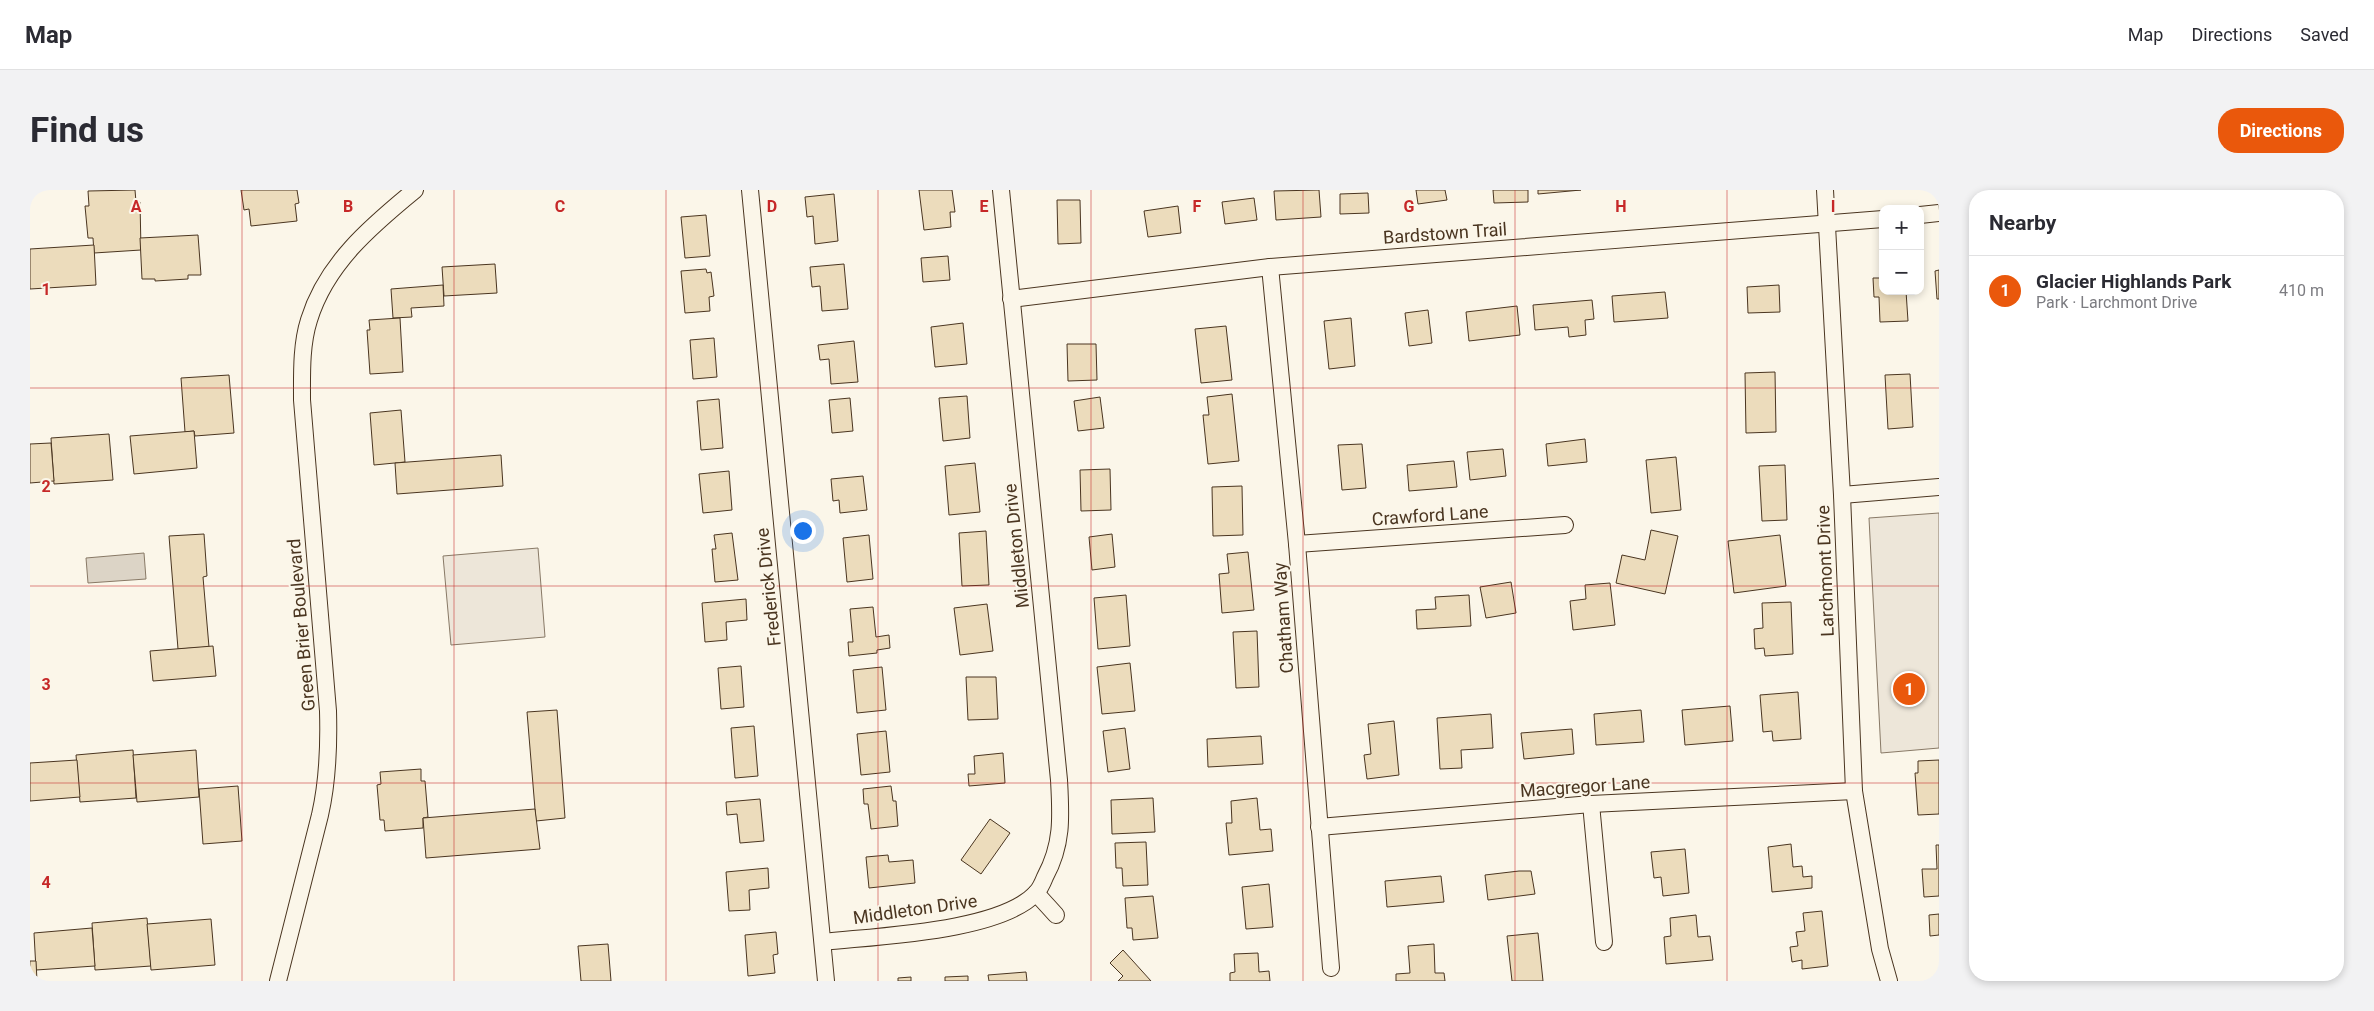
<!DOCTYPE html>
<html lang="en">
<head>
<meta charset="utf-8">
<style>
	:root { --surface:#fff; --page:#f2f2f3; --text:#2b2b33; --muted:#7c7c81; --line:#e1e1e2; --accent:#ea580c }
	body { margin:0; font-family:Roboto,sans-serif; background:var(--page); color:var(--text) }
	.controls { position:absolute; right:15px; top:15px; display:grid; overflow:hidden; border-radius:10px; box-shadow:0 2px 8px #0003 }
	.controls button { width:45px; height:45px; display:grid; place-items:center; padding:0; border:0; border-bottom:1px solid var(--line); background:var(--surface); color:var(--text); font:25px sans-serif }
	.you { position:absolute; left:772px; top:340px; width:18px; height:18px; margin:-12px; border:4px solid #fff; border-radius:50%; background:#1a73e8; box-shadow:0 0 0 8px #1a73e833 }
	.badge { display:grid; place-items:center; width:32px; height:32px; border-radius:50%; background:var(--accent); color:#fff; font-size:16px; font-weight:700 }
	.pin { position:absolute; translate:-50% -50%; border:2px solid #fff; box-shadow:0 1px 5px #0006 }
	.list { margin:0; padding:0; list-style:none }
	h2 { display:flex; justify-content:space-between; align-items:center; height:65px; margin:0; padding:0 20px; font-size:21px }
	h2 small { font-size:16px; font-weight:400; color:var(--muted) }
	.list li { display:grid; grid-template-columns:32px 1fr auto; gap:15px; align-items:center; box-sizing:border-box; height:70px; padding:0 20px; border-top:1px solid var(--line) }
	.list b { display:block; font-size:19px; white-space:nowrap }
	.list p { margin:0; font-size:16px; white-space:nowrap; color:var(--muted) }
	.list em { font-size:16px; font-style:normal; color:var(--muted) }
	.map { position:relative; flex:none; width:1909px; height:791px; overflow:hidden; border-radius:20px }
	header { display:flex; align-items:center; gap:30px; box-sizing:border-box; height:70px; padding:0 25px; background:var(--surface); border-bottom:1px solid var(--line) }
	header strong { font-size:24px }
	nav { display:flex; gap:28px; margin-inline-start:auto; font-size:18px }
	.intro { display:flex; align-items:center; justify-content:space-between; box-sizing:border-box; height:120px; padding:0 30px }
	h1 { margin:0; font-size:35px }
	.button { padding:12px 22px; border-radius:20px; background:var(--accent); color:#fff; font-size:18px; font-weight:700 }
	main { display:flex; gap:30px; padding:0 30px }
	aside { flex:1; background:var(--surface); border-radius:20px; box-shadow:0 2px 8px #0003 }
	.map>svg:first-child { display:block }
	.green { fill:#ede6d9; stroke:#887966 }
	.water { fill:#dcd4c6; stroke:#887966 }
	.building { fill:#ecdcbc; stroke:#4a3520 }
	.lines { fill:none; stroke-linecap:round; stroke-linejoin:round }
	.minor-casing { stroke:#4a3520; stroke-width:18 }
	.minor { stroke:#fbf6e9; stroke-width:16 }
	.grid { fill:none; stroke:#c62828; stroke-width:1; stroke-opacity:0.55 }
	.labels { text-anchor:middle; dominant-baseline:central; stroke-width:4; stroke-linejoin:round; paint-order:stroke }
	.street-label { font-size:18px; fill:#4a3520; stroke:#fbf6e9 }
	.grid-label { font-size:16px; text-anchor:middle; font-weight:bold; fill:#c62828; stroke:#fbf6e9; stroke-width:4; stroke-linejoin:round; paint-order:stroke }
</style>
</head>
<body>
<header>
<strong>Map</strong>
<nav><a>Map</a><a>Directions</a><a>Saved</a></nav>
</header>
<div class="intro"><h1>Find us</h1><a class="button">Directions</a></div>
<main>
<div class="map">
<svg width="1909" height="791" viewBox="0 0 1909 791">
	<rect width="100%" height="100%" fill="#fbf6e9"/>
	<g class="green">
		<path d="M1909,323V558L1851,563L1839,328Z"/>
		<path d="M508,358L515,447L421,455L413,366Z"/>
	</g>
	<path class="water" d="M114,363L116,389L58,393L56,368Z"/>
	<g class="building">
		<path d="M105,0L106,12H110L111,60L64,63L63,48H58L55,16H59L58,1Z"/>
		<path d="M211,0H267L269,13L265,14L267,31L221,36L219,19L214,20Z"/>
		<path d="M889,0H922L925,22H920L921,37L894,40Z"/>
		<path d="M1289,0L1291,27L1246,30L1244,1Z"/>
		<path d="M1386,0H1415L1417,10L1388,14Z"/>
		<path d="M1463,0H1498V12L1464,13Z"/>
		<path d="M1508,0H1551L1508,4Z"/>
		<path d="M1338,3L1339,23L1310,24V4Z"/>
		<path d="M804,4L808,51L785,54L783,26L777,27L775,7Z"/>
		<path d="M1224,8L1227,30L1195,34L1192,12Z"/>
		<path d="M1027,10H1050L1051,53L1028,54Z"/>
		<path d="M1148,16L1151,43L1118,47L1114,21Z"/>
		<path d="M676,25L680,66L655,68L651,27Z"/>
		<path d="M168,45L171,85H158V89L125,91V89H112L110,48Z"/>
		<path d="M64,55L66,95L0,99V59Z"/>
		<path d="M918,66L920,90L893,92L891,68Z"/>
		<path d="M465,74L467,103L414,106L412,77Z"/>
		<path d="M814,74L818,119L792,121L790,96L782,97L780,77Z"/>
		<path d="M676,79L677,83L681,82L684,106L679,107L680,121L655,123L651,81Z"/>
		<path d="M1909,80V109H1907L1905,81Z"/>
		<path d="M1843,88H1853V101H1876L1878,131L1850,132L1849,107H1844Z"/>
		<path d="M413,95L414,116L381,118L382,127L363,128L361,99Z"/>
		<path d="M1749,95L1750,122L1718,123L1717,97Z"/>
		<path d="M1635,102L1638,128L1584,132L1582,106Z"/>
		<path d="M1562,110L1564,129L1555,130L1556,145L1539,147L1538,137L1505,140L1503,115Z"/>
		<path d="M1487,116L1490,145L1439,151L1436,122Z"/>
		<path d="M1398,120L1402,153L1379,156L1375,123Z"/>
		<path d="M370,128L373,182L340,184L337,140H340L339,130Z"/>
		<path d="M1321,128L1325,176L1299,179L1294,131Z"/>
		<path d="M933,133L937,174L905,177L901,137Z"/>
		<path d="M1196,136L1202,190L1171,193L1165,139Z"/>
		<path d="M684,148L687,187L663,189L660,150Z"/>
		<path d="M824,151L828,192L801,194L799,169L790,170L788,155Z"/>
		<path d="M1037,154H1066L1067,190L1038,191Z"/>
		<path d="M1745,182L1746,242L1716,243L1715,183Z"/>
		<path d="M1880,184L1883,237L1858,239L1855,185Z"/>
		<path d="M199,185L204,243L165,246L164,241L155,242L151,188Z"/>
		<path d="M1202,204L1209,271L1178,274L1173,225H1179L1177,207Z"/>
		<path d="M937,206L940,248L913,251L909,208Z"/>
		<path d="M1070,207L1074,238L1048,241L1044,211Z"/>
		<path d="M820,208L823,241L802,243L799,210Z"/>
		<path d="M689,209L693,258L671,260L667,211Z"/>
		<path d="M371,220L375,272L344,275L340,223Z"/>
		<path d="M164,241L167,278L104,284L100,246Z"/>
		<path d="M79,244L83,290L24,294L21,248Z"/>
		<path d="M1555,249L1557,272L1518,276L1516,254Z"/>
		<path d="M21,253L24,291L0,293V254Z"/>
		<path d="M1332,254L1336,298L1312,300L1308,255Z"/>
		<path d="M1473,259L1476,286L1440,290L1437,262Z"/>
		<path d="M471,265L473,296L367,304L365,273Z"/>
		<path d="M1646,267L1651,320L1621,323L1616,270Z"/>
		<path d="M1424,271L1427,297L1379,301L1377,275Z"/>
		<path d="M945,273L950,322L919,325L915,276Z"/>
		<path d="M1755,275L1757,330L1732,331L1729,276Z"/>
		<path d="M1080,279L1081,320L1051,321L1050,280Z"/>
		<path d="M699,281L702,320L673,323L669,284Z"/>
		<path d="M833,286L837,320L810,323L809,310L803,311L801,289Z"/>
		<path d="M1212,296L1213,345L1183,346L1182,297Z"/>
		<path d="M1621,340L1648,346L1635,404L1586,393L1592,365L1615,370Z"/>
		<path d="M956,341L959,395L932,396L929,343Z"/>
		<path d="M702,343L708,390L685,392L682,359H686L684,345Z"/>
		<path d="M174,344L177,386L173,387L179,457L148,459L139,346Z"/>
		<path d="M1082,344L1085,377L1062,380L1059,347Z"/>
		<path d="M839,345L843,389L817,392L813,348Z"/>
		<path d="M1750,345L1756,396L1704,403L1698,351Z"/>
		<path d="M1218,362L1224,420L1192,423L1189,384L1199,383L1197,364Z"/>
		<path d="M1481,392L1486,423L1456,428L1450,397Z"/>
		<path d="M1580,393L1585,435L1543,440L1540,411L1556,409L1555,395Z"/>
		<path d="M1096,405L1100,456L1068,459L1064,408Z"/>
		<path d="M1439,405L1441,436L1387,439L1386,420L1406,419L1405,407Z"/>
		<path d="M716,409L717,430L696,432L697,450L675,452L672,413Z"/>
		<path d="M1761,412L1763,464L1735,466L1734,458L1725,459L1724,439L1733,438L1732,413Z"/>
		<path d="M957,414L963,461L930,465L924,418Z"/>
		<path d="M843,417L846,447L859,445L860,458L847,460V463L819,466L818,452H823L820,419Z"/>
		<path d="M1227,441L1229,497L1206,498L1203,442Z"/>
		<path d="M183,456L186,486L123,491L120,461Z"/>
		<path d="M1100,473L1105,521L1072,524L1067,477Z"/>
		<path d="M711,476L714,517L691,519L688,478Z"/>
		<path d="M852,477L856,520L827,523L823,480Z"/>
		<path d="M936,487H966L968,529L938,530Z"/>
		<path d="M1768,502L1771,549L1743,551L1742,541L1733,542L1730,505Z"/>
		<path d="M1700,516L1703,551L1655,555L1652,520Z"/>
		<path d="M527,520L535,628L506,631L497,522Z"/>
		<path d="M1611,520L1614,552L1566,555L1564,524Z"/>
		<path d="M1461,524L1463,558L1431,560L1432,578L1410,579L1407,528Z"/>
		<path d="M1364,531L1369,585L1337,589L1334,565L1341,564L1338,534Z"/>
		<path d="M724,536L728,586L705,588L701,538Z"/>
		<path d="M1095,538L1100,579L1078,582L1073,541Z"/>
		<path d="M1542,539L1544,564L1494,569L1491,543Z"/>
		<path d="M856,541L860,582L831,585L827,544Z"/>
		<path d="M1231,546L1233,574L1178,577L1177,549Z"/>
		<path d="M103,560L106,608L50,612L46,565Z"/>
		<path d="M166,560L169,607L107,612L103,565Z"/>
		<path d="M973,563L975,593L939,596L938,584H945L944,566Z"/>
		<path d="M47,570L50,607L0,611V573Z"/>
		<path d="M1909,570V624L1888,625L1885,583H1888V571Z"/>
		<path d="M391,579V591H395L398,627L393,628V638L355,641L354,630H350L347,595L351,594L350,582Z"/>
		<path d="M208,596L212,651L173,654L169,599Z"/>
		<path d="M861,596L863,611H866L868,636L841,639L838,614H834L833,599Z"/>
		<path d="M1123,608L1125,642L1082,644L1081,610Z"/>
		<path d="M1227,608L1230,640L1241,639L1243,661L1199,665L1196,633H1202L1201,611Z"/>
		<path d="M730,609L734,651L710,653L707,624L697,625L696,612Z"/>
		<path d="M505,619L510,659L396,668L393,628Z"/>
		<path d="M960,629L980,643L951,684L931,670Z"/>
		<path d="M1116,652L1118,695L1093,696L1092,678H1086L1085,653Z"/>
		<path d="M1761,654L1763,677L1772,676L1773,687L1782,686V698L1742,702L1738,657Z"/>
		<path d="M1906,655H1909V706L1894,707L1892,679H1907Z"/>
		<path d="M1655,659L1659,703L1633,706L1631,687L1624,688L1621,662Z"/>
		<path d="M858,665L859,672L883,670L885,693L839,698L836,667Z"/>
		<path d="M738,678L739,698L719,700L720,720L699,721L696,682Z"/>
		<path d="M1489,681H1501L1505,704L1458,710L1455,685Z"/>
		<path d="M1411,686L1414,712L1357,717L1355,691Z"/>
		<path d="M1239,694L1243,737L1216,739L1212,697Z"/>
		<path d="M1123,706L1128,748L1103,750L1102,738H1097L1095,708Z"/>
		<path d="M1792,721L1798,776L1772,779V770L1762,772L1760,757L1768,756L1766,742L1775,741L1773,723Z"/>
		<path d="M1909,724V745L1900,746L1899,725Z"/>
		<path d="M1666,725L1668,747L1680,746L1683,770L1636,774L1634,747L1641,746L1640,728Z"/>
		<path d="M117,728L121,776L65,780L62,733Z"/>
		<path d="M181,729L185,775L121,780L117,734Z"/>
		<path d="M62,738L65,776L6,780L4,743Z"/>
		<path d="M746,742L748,764L743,765L745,783L718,786L715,745Z"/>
		<path d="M1508,743L1513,791H1482L1477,746Z"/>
		<path d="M578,754L581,791H551L548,756Z"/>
		<path d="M1404,754L1405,783H1414L1415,791H1366V784L1380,783L1378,756Z"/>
		<path d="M1093,760L1121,791H1088L1093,786L1080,773Z"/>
		<path d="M1228,763L1229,782L1239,781L1240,791H1200V783L1205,782L1204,764Z"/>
		<path d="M0,771H6L7,791H0Z"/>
		<path d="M996,782L997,791H959L958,785Z"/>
		<path d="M938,786V791H915V787Z"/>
		<path d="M881,787V791H868V788Z"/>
	</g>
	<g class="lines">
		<g class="minor-casing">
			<g id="minor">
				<path d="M720,0L796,791"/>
				<path d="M1795,0L1812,305L1824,601L1850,759L1859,791"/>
				<path d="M1890,25L1909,23"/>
				<path d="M1240,77L1267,354L1301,778"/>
				<path d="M981,109L1240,77L1853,29"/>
				<path d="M1812,305L1909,297"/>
				<path d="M1267,354L1535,335"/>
				<path d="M1561,614L1574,752"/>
				<path d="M1289,637L1561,614L1824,601"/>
				<path d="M1006,703L1026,725"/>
				<path d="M793,752C846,746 970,742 1006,703C1010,699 1013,692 1015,687C1033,654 1031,626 1029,590L971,0"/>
				<path d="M248,791L290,625C298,590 299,556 298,521L272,210C272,184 271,155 279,130C296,74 341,36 385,0"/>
			</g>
		</g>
		<use href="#minor" class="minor"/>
	</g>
	<path class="grid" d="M212,0V791M424,0V791M636,0V791M848,0V791M1061,0V791M1273,0V791M1485,0V791M1697,0V791M0,198H1909M0,396H1909M0,593H1909"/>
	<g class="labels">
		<g class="street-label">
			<text transform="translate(1415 43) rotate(-4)">Bardstown Trail</text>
			<text transform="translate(1400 325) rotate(-4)">Crawford Lane</text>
			<text transform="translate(986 356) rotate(-96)">Middleton Drive</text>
			<text transform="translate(1795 381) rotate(-92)">Larchmont Drive</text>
			<text transform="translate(738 397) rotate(-96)">Frederick Drive</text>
			<text transform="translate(1253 428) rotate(-94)">Chatham Way</text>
			<text transform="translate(271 435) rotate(-95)">Green Brier Boulevard</text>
			<text transform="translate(1555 596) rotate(-4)">Macgregor Lane</text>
			<text transform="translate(885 719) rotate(-8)">Middleton Drive</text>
		</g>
	</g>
	<g class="grid-label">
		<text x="106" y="22">A</text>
		<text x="318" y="22">B</text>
		<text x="530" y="22">C</text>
		<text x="742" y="22">D</text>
		<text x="954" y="22">E</text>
		<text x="1167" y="22">F</text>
		<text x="1379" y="22">G</text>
		<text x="1591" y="22">H</text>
		<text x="1803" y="22">I</text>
		<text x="16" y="105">1</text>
		<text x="16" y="302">2</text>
		<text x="16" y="500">3</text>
		<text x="16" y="698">4</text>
	</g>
</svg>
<div class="controls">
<button>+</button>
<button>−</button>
</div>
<div class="you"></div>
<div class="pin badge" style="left:1879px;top:499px">1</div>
</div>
<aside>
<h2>Nearby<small></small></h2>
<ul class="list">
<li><span class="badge">1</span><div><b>Glacier Highlands Park</b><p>Park · Larchmont Drive</p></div><em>410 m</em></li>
</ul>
</aside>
</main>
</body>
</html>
